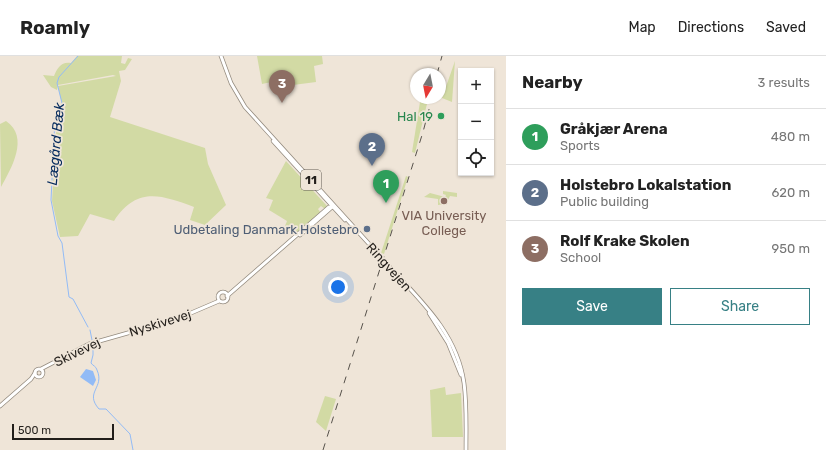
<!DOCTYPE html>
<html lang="en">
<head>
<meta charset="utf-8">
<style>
	:root { --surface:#fff; --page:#f2f2f2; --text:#222; --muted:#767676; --line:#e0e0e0; --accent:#378085 }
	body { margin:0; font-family:Rubik,sans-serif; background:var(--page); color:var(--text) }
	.controls { position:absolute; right:12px; top:12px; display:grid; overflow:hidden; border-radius:0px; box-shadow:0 1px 3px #0004 }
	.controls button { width:36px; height:36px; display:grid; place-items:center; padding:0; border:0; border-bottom:1px solid var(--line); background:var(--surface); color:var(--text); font:20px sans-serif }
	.compass { position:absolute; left:410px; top:12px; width:36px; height:36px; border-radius:50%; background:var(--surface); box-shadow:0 1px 3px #0004; rotate:190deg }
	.scale { position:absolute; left:12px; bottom:10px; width:102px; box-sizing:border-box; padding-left:4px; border:2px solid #221e1a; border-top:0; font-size:11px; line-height:14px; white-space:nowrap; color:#221e1a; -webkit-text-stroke:3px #efe5d8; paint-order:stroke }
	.you { position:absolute; left:338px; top:231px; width:14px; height:14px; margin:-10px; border:3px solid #fff; border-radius:50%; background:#1a73e8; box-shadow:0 0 0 6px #1a73e833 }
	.badge { display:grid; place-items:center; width:26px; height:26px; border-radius:50%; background:var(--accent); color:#fff; font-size:13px; font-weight:700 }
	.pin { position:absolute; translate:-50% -33px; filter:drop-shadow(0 1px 2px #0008) }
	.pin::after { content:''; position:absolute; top:21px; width:14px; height:12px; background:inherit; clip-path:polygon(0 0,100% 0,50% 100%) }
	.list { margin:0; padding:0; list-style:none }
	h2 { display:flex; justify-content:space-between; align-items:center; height:52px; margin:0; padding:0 16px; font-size:17px }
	h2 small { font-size:13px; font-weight:400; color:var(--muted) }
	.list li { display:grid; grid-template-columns:26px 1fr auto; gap:12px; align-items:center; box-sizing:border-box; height:56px; padding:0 16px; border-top:1px solid var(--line) }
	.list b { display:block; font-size:15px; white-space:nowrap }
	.list p { margin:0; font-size:13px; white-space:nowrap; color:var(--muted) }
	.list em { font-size:13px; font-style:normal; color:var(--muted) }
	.actions { display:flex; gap:8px; padding:12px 16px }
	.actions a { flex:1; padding:9px 0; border:1px solid var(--accent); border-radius:0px; text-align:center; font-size:14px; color:var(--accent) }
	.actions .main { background:var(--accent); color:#fff }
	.icon { flex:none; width:22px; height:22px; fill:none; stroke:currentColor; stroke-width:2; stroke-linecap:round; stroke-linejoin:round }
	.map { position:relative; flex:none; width:506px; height:394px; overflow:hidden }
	header { display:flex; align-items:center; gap:24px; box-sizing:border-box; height:56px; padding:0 20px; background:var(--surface); border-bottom:1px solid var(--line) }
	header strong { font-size:19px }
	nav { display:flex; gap:22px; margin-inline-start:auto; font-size:14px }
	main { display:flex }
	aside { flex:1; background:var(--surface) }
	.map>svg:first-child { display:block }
	.green { fill:#d2daa4 }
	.water { fill:#92bbf6 }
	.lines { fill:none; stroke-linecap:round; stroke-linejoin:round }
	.stream { stroke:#92bbf6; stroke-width:1 }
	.major-casing { stroke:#948b7f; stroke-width:4.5 }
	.major { stroke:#fff; stroke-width:3 }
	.rail { stroke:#57524b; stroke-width:1; stroke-dasharray:7 7; stroke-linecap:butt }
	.major-bridge-casing { stroke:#948b7f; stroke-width:4.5; stroke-linecap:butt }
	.major-bridge { stroke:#fff; stroke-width:3 }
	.leisure-dot { fill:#2e9e5b; stroke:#efe5d8; stroke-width:1.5 }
	.education-dot { fill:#8d6e63; stroke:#efe5d8; stroke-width:1.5 }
	.service-dot { fill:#5c6f8a; stroke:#efe5d8; stroke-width:1.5 }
	.labels { text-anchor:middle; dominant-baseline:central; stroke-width:3.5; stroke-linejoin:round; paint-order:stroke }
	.shield { fill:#efe5d8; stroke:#605a53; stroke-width:1 }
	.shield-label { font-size:12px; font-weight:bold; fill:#221e1a }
	.leisure-label { font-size:13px; fill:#27864d; stroke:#efe5d8; text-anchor:end }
	.education-label { font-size:13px; fill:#785e54; stroke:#efe5d8 }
	.service-label { font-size:13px; fill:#4e5e75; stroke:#efe5d8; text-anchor:end }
	.street-label { font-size:13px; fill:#221e1a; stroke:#efe5d8 }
	.water-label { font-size:14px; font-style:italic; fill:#042a5d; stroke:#efe5d8 }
</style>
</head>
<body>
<header>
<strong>Roamly</strong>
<nav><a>Map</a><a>Directions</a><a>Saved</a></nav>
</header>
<main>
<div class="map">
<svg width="506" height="394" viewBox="0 0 506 394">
	<rect width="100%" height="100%" fill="#efe5d8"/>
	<g class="green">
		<path d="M77,0H122L121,7L125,8L128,2L132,3L125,14L119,15L121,25L110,61L205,92L208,108L226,149L205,169L190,164L194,151C161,139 137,130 114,165L90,158L78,180L60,181L52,145L57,63L62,49L58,30L116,20L113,19L58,29L57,34L51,31L43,19L54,20C57,12 62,5 71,7Z"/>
		<path d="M257,0H322L323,8L314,10L316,26L293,29L290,22L262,28Z"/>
		<path d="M455,5L452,46L442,42Z"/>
		<path d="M420,46L427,48L415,97L412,96Z"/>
		<path d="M6,65C30,81 11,113 1,131L0,68Z"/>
		<path d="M286,105L327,150L325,153L321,150L318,153L321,157L297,178L285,170L287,165L269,154L273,144L266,142Z"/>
		<path d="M406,120L408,121L384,198L381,197Z"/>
		<path d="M443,135L457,137V141L450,140L446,148L438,149V143L424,141L430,137L445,141L446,139L443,138Z"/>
		<path d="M445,331L446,339L461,337L463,381H432L430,334Z"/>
		<path d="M325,340L336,343L326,375L316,366Z"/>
	</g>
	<path class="water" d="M86,313L93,315L96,324L93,330L80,321Z"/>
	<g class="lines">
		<g class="stream">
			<path d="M78,0L59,21L57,27L62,47L55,62L51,144L58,180L62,187L69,241L73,243L88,271"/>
			<path d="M90,274L92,284"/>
			<path d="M93,290V299L91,307C93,310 96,310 97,314C105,332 84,336 99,353H106L130,378L133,394"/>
		</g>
		<g class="major-casing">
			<g id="major">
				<path d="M221,0L231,27L245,51L380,200"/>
				<path d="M273,85L345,164"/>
				<path d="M300,179L332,151"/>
				<path d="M385,206C418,242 457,276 464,327C467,349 466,372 466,394"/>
				<circle cx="223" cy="241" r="5"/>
				<path d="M227,240L329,151H332"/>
				<path d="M429,257L448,287L461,319"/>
				<circle cx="39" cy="317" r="4"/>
				<path d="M41,313L89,288L177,263L219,245"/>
				<path d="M0,350L31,323L35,317"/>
			</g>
		</g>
		<use href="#major" class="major"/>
		<g class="rail">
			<path d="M437,18L442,0"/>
			<path d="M323,394L423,76L432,42"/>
		</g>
		<g class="major-bridge-casing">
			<path id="major-bridge" d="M380,200L385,206"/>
		</g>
		<use href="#major-bridge" class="major-bridge"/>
	</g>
	<circle class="leisure-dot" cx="441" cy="60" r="4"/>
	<circle class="education-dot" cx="444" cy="145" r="4"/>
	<circle class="service-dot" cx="367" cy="173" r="4"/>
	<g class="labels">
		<rect class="shield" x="301" y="114" width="20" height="20" rx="3"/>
		<g class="shield-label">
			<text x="311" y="124">11</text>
		</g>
		<g class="leisure-label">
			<text x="433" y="60">Hal 19</text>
		</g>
		<g class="education-label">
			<text x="444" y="159">VIA University<tspan x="444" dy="15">College</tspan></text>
		</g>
		<g class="service-label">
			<text x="359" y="173">Udbetaling Danmark Holstebro</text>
		</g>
		<g class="street-label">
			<text transform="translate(389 211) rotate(48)">Ringvejen</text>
			<text transform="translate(160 267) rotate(-17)">Nyskivevej</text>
			<text transform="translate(77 296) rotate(-26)">Skivevej</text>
		</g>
		<g class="water-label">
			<text transform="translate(56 88) rotate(-85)">Lægård Bæk</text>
		</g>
	</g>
</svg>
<div class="controls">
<button>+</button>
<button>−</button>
<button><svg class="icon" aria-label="locate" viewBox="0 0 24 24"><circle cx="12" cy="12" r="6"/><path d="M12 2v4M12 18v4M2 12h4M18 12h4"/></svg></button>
</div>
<svg class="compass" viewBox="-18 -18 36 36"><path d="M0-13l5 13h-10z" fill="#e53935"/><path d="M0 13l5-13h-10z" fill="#767676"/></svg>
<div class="scale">500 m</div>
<div class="you"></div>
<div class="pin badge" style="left:386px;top:147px;background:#2e9e5b">1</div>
<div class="pin badge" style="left:372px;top:110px;background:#5c6f8a">2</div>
<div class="pin badge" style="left:282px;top:47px;background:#8d6e63">3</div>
</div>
<aside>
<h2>Nearby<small>3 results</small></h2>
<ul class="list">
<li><span class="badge" style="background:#2e9e5b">1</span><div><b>Gråkjær Arena</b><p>Sports</p></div><em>480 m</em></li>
<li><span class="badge" style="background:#5c6f8a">2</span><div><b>Holstebro Lokalstation</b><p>Public building</p></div><em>620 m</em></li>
<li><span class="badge" style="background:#8d6e63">3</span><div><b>Rolf Krake Skolen</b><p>School</p></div><em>950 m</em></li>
</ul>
<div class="actions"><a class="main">Save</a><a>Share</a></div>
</aside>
</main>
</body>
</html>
